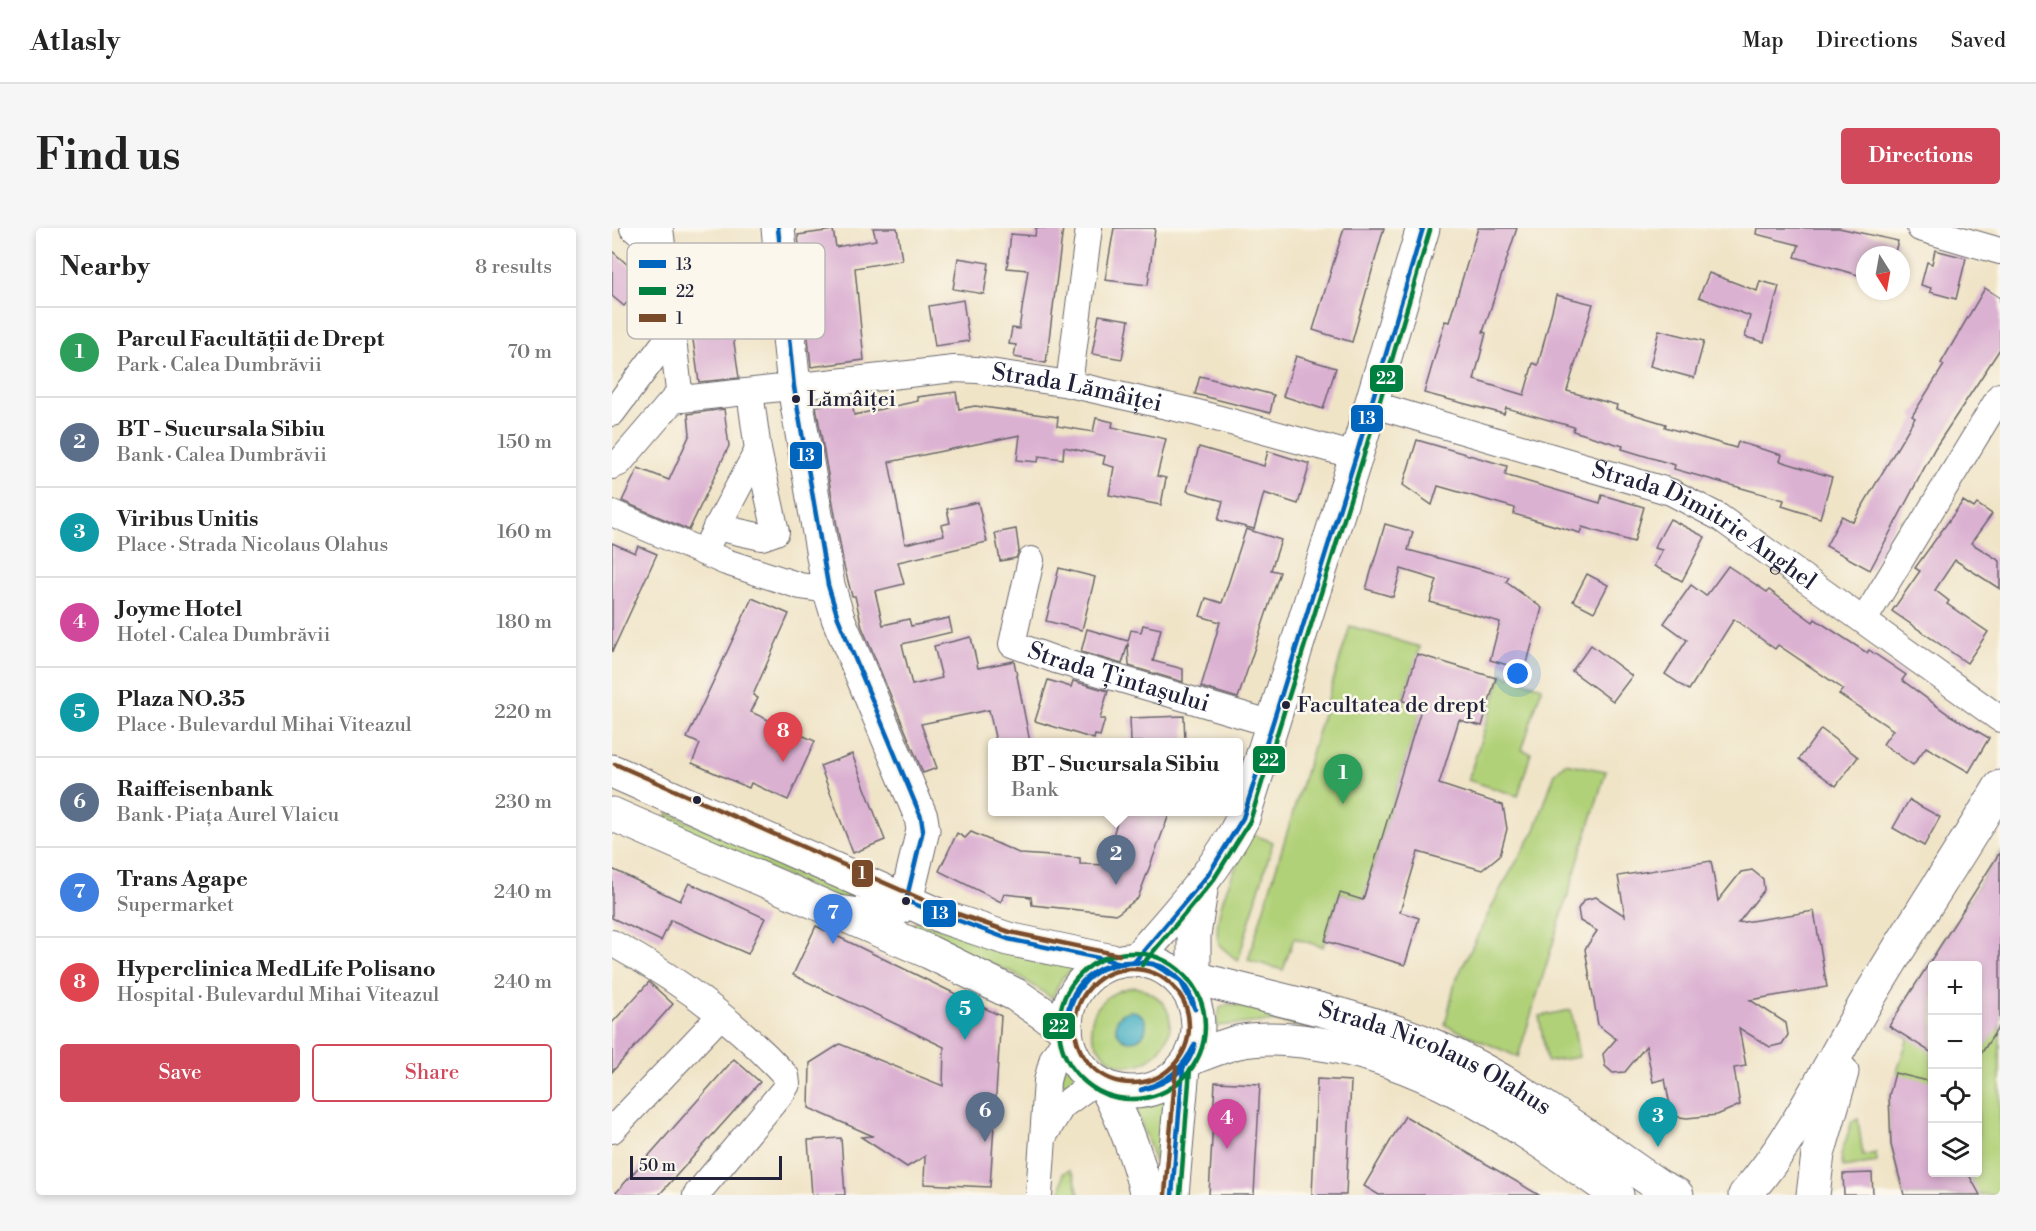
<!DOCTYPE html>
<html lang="en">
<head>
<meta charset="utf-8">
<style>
	:root { --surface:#fff; --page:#f6f6f6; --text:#222; --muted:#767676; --line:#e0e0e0; --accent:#d1495b }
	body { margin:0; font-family:"Libre Bodoni",serif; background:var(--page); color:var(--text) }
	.controls { position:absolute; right:18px; bottom:18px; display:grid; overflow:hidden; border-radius:6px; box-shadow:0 3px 9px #0003 }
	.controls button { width:54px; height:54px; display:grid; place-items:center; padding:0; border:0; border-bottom:2px solid var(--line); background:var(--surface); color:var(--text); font:30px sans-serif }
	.compass { position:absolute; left:1244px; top:18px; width:54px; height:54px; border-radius:50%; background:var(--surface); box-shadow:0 3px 9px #0003; rotate:169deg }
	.scale { position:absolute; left:18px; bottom:15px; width:152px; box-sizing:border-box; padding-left:6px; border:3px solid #22223b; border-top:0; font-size:16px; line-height:21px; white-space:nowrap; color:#22223b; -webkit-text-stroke:4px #fbf7ec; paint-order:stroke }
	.you { position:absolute; left:906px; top:446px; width:21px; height:21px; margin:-15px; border:4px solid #fff; border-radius:50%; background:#1a73e8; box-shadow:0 0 0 9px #1a73e833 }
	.badge { display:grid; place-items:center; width:39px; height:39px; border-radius:50%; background:var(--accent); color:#fff; font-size:20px; font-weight:700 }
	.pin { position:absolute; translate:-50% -50px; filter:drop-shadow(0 2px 3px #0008) }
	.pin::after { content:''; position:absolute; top:32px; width:21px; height:18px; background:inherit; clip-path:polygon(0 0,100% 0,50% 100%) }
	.popup { position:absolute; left:376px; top:510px; width:255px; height:78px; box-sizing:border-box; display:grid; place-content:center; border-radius:6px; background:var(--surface); filter:drop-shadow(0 2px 4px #0005); font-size:20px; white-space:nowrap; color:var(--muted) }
	.popup b { font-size:22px; color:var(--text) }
	.popup::after { content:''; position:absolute; left:50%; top:100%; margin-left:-12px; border:12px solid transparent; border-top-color:var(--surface) }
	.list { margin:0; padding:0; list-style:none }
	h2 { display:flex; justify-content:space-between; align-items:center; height:78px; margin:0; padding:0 24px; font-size:26px }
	h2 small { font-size:20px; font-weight:400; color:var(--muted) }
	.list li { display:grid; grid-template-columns:39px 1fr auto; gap:18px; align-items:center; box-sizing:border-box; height:90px; padding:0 24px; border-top:2px solid var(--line) }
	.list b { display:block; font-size:22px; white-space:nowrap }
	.list p { margin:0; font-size:20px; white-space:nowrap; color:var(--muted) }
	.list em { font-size:20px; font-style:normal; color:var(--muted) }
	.actions { display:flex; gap:12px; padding:18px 24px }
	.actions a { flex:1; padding:14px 0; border:2px solid var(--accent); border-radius:6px; text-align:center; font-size:21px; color:var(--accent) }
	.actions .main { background:var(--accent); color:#fff }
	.icon { flex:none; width:33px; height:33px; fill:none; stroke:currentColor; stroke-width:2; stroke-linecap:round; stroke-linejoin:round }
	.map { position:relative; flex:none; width:1388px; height:967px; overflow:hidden; border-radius:6px }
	header { display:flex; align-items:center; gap:36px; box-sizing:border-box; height:84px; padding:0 30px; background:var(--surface); border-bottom:2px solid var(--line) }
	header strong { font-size:28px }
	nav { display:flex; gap:33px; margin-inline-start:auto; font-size:21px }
	.intro { display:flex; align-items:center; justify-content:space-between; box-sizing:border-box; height:144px; padding:0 36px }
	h1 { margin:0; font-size:42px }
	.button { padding:15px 27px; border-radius:6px; background:var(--accent); color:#fff; font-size:21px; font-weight:700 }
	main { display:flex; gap:36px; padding:0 36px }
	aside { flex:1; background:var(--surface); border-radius:6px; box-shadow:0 3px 9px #0003 }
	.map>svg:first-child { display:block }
	.green { fill:#b1d178; stroke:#6a7a5a; stroke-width:1.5; fill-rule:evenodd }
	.water { fill:#43aec2; stroke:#32687e; stroke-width:1.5 }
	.building { fill:#dbb1d2 }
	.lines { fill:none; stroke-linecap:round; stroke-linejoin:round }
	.minor-casing { stroke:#6a666c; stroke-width:28 }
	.major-casing { stroke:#6a666c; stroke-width:35 }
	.minor { stroke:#fff; stroke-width:26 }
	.major { stroke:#fff; stroke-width:33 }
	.bus-1-casing { stroke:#fbf7ec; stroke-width:9 }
	.bus-2-casing { stroke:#fbf7ec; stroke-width:9 }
	.bus-3-casing { stroke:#fbf7ec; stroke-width:9 }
	.bus-1 { stroke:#0065bd; stroke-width:4.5 }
	.bus-2 { stroke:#008040; stroke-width:4.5 }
	.bus-3 { stroke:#7a4b2a; stroke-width:4.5 }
	.bus-dot { fill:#22223b; stroke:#fbf7ec; stroke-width:2 }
	.labels { text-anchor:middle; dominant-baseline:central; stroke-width:5; stroke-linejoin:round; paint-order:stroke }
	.bus-label { font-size:22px; fill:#22223b; stroke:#fbf7ec; text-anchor:start }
	.street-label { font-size:24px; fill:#22223b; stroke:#fbf7ec }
	.key { fill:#fbf7ec; stroke:#bab7b7; stroke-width:1.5 }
	.key-label { font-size:16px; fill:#22223b }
	.line-badge { stroke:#fbf7ec; stroke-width:2 }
	.badge-label { font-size:16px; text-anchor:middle; font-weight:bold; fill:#fff }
</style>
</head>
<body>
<header>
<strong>Atlasly</strong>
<nav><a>Map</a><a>Directions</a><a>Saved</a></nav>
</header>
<div class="intro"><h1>Find us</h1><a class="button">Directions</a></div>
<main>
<aside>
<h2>Nearby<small>8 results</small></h2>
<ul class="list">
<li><span class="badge" style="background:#2e9e5b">1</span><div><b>Parcul Facultății de Drept</b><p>Park · Calea Dumbrăvii</p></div><em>70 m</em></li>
<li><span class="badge" style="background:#5c6f8a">2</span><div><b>BT - Sucursala Sibiu</b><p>Bank · Calea Dumbrăvii</p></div><em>150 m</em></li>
<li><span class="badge" style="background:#0f9aa8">3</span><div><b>Viribus Unitis</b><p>Place · Strada Nicolaus Olahus</p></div><em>160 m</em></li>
<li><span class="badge" style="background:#d1479c">4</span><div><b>Joyme Hotel</b><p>Hotel · Calea Dumbrăvii</p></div><em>180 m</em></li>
<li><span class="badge" style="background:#0f9aa8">5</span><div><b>Plaza NO.35</b><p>Place · Bulevardul Mihai Viteazul</p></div><em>220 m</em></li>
<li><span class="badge" style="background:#5c6f8a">6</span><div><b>Raiffeisenbank</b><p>Bank · Piața Aurel Vlaicu</p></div><em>230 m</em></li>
<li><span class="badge" style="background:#3f7fe0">7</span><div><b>Trans Agape</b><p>Supermarket</p></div><em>240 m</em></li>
<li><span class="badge" style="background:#e0444e">8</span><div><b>Hyperclinica MedLife Polisano</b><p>Hospital · Bulevardul Mihai Viteazul</p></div><em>240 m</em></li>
</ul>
<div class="actions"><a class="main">Save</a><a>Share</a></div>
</aside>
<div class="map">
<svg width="1388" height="967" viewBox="0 0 1388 967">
	<rect width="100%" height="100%" fill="#fbf7ec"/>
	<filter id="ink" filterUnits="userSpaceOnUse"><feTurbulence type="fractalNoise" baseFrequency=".0167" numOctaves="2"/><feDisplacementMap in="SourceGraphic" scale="12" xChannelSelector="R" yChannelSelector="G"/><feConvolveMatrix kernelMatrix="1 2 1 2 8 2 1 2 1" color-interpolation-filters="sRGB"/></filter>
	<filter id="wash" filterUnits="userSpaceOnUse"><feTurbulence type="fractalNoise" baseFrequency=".008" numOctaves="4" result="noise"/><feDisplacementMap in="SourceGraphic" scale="24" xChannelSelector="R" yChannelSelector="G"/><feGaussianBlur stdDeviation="1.35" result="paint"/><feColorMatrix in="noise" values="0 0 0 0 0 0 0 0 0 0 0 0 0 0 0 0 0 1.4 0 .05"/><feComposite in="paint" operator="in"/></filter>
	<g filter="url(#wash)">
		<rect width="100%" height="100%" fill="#f0e4c7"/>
		<g class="green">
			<path d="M738,398L808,419L791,472L810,479L751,672L728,665L711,719L682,710L671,742L636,732Z"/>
			<path d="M890,446L930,459L910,522L919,525L906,568L856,552Z"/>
			<path d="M953,535L994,543L906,829L833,797L843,754L889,660L923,602L943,545Z"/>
			<path d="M56,585L278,677L226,672L52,593Z"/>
			<path d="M639,606L661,614L626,733L607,717C598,685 626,636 639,606Z"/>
			<path d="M1388,624V967H1292L1279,917L1277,868L1296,810L1277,798ZM1320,738H1366V944H1320Z"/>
			<path d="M304,693L464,739L450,750L440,770L402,745L321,714L298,700Z"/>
			<path d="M523,759C603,781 526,878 486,819C466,790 494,761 523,759ZM509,786H528L534,798L505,804L504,798Z"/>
			<path d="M616,776L629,778L780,817L663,793L604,798L608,780Z"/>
			<path d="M959,782L967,829L935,834L927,788Z"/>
			<path d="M455,833H461L469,848L451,860L449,846Z"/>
			<path d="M553,866L549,956L539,921L520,873L522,870Z"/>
			<path d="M1246,891L1251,928L1264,925L1265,934L1231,939L1229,927L1240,893Z"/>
			<path d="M457,942L462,947L467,967H449L451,945Z"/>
		</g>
		<circle class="water" cx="519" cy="798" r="15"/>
		<g id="blocks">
			<g class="building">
				<path d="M261,0H285L290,32L243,40L252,132L199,139L186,7L221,2L224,19L264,12Z"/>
				<path d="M424,0H451L434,135L402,129L404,117L397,116L400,100L407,101L416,42L395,40L399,6L423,8Z"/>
				<path d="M502,0H543L536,57L493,52Z"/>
				<path d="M732,0H772L740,114L701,102Z"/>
				<path d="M866,0H905L871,104L874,105L862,152L912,167L921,135L926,137L944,67L981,76L955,163L1005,177L1004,181L1054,196L1053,199L1124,220L1126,214L1170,227L1168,233L1220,249L1208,290L1170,278L1172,272L1062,241L1063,237L1010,221L1011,218L961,203L962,199L894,180L892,186L812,165L833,93L837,94Z"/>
				<path d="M1145,0H1227L1286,13L1282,27H1253V49L1183,29L1187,17L1144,6Z"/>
				<path d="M1323,22L1354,30L1344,71L1318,64L1319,60L1309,57L1315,34L1320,36Z"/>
				<path d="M0,23L34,53L12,78L0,68Z"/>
				<path d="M346,30L377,35L372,66L341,61Z"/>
				<path d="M1097,45L1145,63L1148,53L1167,58L1152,114L1133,109L1138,88L1087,69Z"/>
				<path d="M1373,60L1388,70V121L1323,220L1258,342L1214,318L1230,288L1241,294L1303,190L1300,188L1332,137L1329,135Z"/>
				<path d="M115,65L127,150L87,154L75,70Z"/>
				<path d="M351,72L357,113L323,118L317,78Z"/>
				<path d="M487,87L517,92L510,131L480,126Z"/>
				<path d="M1047,102L1092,113L1082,150L1038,138Z"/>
				<path d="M684,128L724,140L711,181L671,168Z"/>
				<path d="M588,148L662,167L658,185L583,166Z"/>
				<path d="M344,164L347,181L363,178L446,189L445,198L481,204L484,190L501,194L500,199L554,211L545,248L554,250L549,277L497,267L502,239L491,236L493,228L452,219L451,231L427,228L426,234L405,232L408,207L277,234L293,316L332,307L329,297L338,295L335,281L366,274L375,314L286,334L292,356L263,363L271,397L297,391L299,398L337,390L340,404L290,416L300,457L330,450L322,418L359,409L366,440L402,433L418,514H384L377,482L309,496L325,540L311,545L250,399L243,368H240L232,338L204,178L240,172L242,187L306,173L305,169Z"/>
				<path d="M112,181L117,218L77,302L10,273L26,240L57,252L78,206L76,186Z"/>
				<path d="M805,212L895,238L893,247L988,275L990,267L1032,279L1022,314L970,299L968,305L902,286L903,280L826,258L820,277L791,257Z"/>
				<path d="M587,219L652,238L656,223L698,236L686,276L652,265L642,301L606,292L611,273L575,263Z"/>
				<path d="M1351,273L1362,280L1365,276L1380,286L1359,315L1388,333V361L1343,332L1323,362L1337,373L1335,376L1376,404L1355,435L1280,383L1308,343L1303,340Z"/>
				<path d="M1058,291L1093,309L1070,353L1042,338L1050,322L1042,320Z"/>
				<path d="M773,296L801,304L796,322L897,349L894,354L930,380L913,442L878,432L888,394L818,374L825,352L789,341L781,369L754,361Z"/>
				<path d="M404,301L407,323L404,330L388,333L383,305Z"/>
				<path d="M634,301L669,312L659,342L668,344L626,470L589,459L608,394L588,388L594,370L610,375Z"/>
				<path d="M0,315L23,325L26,318L45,326L0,424Z"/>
				<path d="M1116,338L1155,364L1157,362L1201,394L1203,391L1255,425L1257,422L1294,447L1290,452L1336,486L1377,510L1357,544L1314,519L1301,537L1271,516L1281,502L1227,466L1231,461L1166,417L1163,421L1122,391L1077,462L1053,446L1075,412L1052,395L1079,357L1094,368Z"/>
				<path d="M447,340L483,349L470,402L434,393Z"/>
				<path d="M975,346L996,357L982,384L961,373Z"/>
				<path d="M140,370L177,386L141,467L146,470L139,484L203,513L176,572L139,555L137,560L80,535L88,516L75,510Z"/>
				<path d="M531,397L549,401L541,433L571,441V454L517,438L516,415L510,436L469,424L475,401L516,413L519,402L529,404Z"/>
				<path d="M979,417L1020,448L1001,473L960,443Z"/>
				<path d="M805,426L884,450L870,498L847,492L827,556L891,577L895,601L888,627L870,642L806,624L788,684L807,690L793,737L713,713L728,665L751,672L810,478L791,473Z"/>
				<path d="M436,452L459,459L461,453L496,463L488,491H493L488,508L483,507L482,511L423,493Z"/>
				<path d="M572,488L573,514H519L518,490Z"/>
				<path d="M1209,501L1246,529L1224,558L1187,531Z"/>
				<path d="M240,526L273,612L241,625L208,538Z"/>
				<path d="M1297,572L1328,589L1312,618L1281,600Z"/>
				<path d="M508,584H558L526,670L505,686L420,677L419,669L392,666L389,674L327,643L345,605L353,610L359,604L409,626L468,630V636L496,637L503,613L500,611Z"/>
				<path d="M1388,624V797L1365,832V738H1320V825L1277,798Z"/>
				<path d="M1099,633L1106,673L1129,644L1140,642L1151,651L1152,662L1126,695L1202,683L1215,759L1138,772L1174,795L1176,807L1170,816L1158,819L1127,800L1134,838L1122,840L1128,877L1105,887L1075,890L1060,888L1053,851L1041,854L1034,818L1013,844L1001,845L993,838L991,826L1004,811L986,797L973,721L985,703L968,693L966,681L972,672L984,669L1013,688L1006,648Z"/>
				<path d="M0,641L68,673L77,655L153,690L136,726L59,692L49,713L0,690Z"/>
				<path d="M204,698L389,788L378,959L312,956L313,928L295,939L249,909L261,908L197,880L198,835L228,816L331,858L332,819L181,747Z"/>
				<path d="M37,754L61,776L0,844V795Z"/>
				<path d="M122,831L148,854L47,967H2Z"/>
				<path d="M1283,845L1320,854V945H1356L1368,967H1292L1279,917L1277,868Z"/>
				<path d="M705,851L739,853L734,967H700Z"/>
				<path d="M603,854L648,856L642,967H597Z"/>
				<path d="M793,888L927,967H767L752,958Z"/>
				<path d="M229,910L233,967H200L196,912Z"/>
				<path d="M1260,945L1261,967H1232L1231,946Z"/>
			</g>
		</g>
	</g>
	<g filter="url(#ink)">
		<use href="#blocks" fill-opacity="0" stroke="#6a666c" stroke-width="1.5"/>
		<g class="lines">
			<g class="minor-casing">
				<g id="minor">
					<path d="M21,0L50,24"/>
					<path d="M48,0L68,171"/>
					<path d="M1308,0L1388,23"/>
					<path d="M52,37L168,27"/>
					<path d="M457,156L477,0"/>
					<path id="s1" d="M759,176L1059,264L1107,289L1388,491"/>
					<path d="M0,185L60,105"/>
					<path id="s2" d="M0,238L7,235L61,172L342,141L365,142L457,156L582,184L744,228"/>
					<path d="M0,285L114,334L188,358L202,360L216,357"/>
					<path d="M104,299L150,309L164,304L146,222L138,164"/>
					<path d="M97,314L146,222"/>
					<path id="s3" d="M419,332L400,416L444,432L661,496"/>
					<path d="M1252,392L1388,168"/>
					<path d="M0,715C63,749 125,795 174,848L175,856L171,863L84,967"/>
					<path d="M0,902L108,788"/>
					<path d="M433,906L450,878L484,853"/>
					<path d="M427,967L435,853L441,830L455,808"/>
				</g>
			</g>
			<g class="major-casing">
				<g id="major">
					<path d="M166,0L182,159L216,357L226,390L309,589L311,602L294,673C277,695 244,686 220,683"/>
					<path d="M0,543L331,689L396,711L505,734"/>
					<path d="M0,586L317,724L404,767L454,801"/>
					<circle cx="520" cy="798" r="66"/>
					<path d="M524,732C563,687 604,644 631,590L744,228L811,0"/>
					<path id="s4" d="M558,743C644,768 740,784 822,818C903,853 975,909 1047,958L1065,967"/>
					<path d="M582,771V707L590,656"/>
					<path d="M578,831C593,825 610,818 626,814C650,809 678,811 703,815C819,831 912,902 1005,967"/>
					<path d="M493,858C513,893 525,928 535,967"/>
					<path d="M560,967L571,840"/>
					<path d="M1133,967C1184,909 1217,836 1256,771C1299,699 1345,630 1388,559"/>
					<path d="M1201,967L1206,926L1230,844"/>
				</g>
			</g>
			<use href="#minor" class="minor"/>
			<use href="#major" class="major"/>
			<g class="bus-1-casing">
				<g id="bus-1">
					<path d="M166,0L182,159L216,357L226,390L309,589L311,602L294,673L396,711L505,734"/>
					<path d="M524,732L596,647L631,590L744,228L811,0"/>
					<path d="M541,736C562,740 579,761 583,781"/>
					<path d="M541,736L568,752L583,781"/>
					<path d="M454,795C458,747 496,727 540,736"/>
					<path d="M454,795C464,747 493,730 540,736"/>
					<path d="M529,862C556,853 570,842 583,816"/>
					<path d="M529,862C554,856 577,843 583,816"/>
					<path d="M560,967L571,840"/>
				</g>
			</g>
			<g class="bus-2-casing">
				<g id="bus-2">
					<circle cx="520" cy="798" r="73"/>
					<path d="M530,737L602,651L638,593L751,230L818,2"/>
					<path d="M568,967L578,841"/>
				</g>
			</g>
			<g class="bus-3-casing">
				<g id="bus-3">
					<path d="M3,536L334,682L398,704L507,727"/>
					<circle cx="520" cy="798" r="57"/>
					<path d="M553,966L564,839"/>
				</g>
			</g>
			<use href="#bus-1" class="bus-1"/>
			<use href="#bus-2" class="bus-2"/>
			<use href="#bus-3" class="bus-3"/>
		</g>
	</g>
	<g class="bus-dot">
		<circle cx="184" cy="171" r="5"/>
		<circle cx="674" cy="477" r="5"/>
		<circle cx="85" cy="572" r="5"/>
		<circle cx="294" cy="673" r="5"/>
	</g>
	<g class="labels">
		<g class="bus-label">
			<text x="195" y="171">Lămâiței</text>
			<text x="685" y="477">Facultatea de drept</text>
		</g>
		<g class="street-label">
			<text stroke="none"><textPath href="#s2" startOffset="498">Strada Lămâiței</textPath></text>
			<text stroke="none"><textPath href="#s1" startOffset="357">Strada Dimitrie Anghel</textPath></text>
			<text stroke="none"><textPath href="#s3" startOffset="198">Strada Țintașului</textPath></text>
			<text stroke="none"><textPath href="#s4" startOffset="280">Strada Nicolaus Olahus</textPath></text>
		</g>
	</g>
	<rect x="15" y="15" width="198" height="96" rx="9" class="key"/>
	<rect x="27" y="32" width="27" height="8" fill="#0065bd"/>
	<rect x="27" y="59" width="27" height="8" fill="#008040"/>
	<rect x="27" y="86" width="27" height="8" fill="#7a4b2a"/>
	<g class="key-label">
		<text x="64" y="42">13</text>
		<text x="64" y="69">22</text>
		<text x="64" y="96">1</text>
	</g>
	<g class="line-badge">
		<rect x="757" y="136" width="35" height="29" rx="6" fill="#008040"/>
		<rect x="738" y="176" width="34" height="29" rx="6" fill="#0065bd"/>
		<rect x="177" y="213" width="34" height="29" rx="6" fill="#0065bd"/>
		<rect x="640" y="517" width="34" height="29" rx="6" fill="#008040"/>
		<rect x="239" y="631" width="23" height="29" rx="6" fill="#7a4b2a"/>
		<rect x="310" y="671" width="35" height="29" rx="6" fill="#0065bd"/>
		<rect x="430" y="784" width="34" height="28" rx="6" fill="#008040"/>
	</g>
	<g class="badge-label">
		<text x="774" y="156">22</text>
		<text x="755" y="196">13</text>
		<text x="194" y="233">13</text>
		<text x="657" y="538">22</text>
		<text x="250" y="651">1</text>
		<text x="328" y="691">13</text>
		<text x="447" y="804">22</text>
	</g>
</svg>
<div class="controls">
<button>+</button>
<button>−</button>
<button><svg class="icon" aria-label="locate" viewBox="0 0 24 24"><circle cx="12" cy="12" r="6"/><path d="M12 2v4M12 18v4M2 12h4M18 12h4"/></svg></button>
<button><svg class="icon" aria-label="layers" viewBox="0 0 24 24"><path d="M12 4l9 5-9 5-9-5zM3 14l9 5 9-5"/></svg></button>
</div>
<svg class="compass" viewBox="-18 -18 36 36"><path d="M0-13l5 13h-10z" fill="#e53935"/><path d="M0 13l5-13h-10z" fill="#767676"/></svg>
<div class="scale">50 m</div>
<div class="you"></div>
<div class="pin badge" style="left:731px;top:576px;background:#2e9e5b">1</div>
<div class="pin badge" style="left:504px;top:657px;background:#5c6f8a">2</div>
<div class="popup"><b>BT - Sucursala Sibiu</b>Bank</div>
<div class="pin badge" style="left:1046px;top:919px;background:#0f9aa8">3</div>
<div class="pin badge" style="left:615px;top:921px;background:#d1479c">4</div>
<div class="pin badge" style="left:353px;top:812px;background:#0f9aa8">5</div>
<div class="pin badge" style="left:373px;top:914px;background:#5c6f8a">6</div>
<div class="pin badge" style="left:221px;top:716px;background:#3f7fe0">7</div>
<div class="pin badge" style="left:171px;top:534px;background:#e0444e">8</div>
</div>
</main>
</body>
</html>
